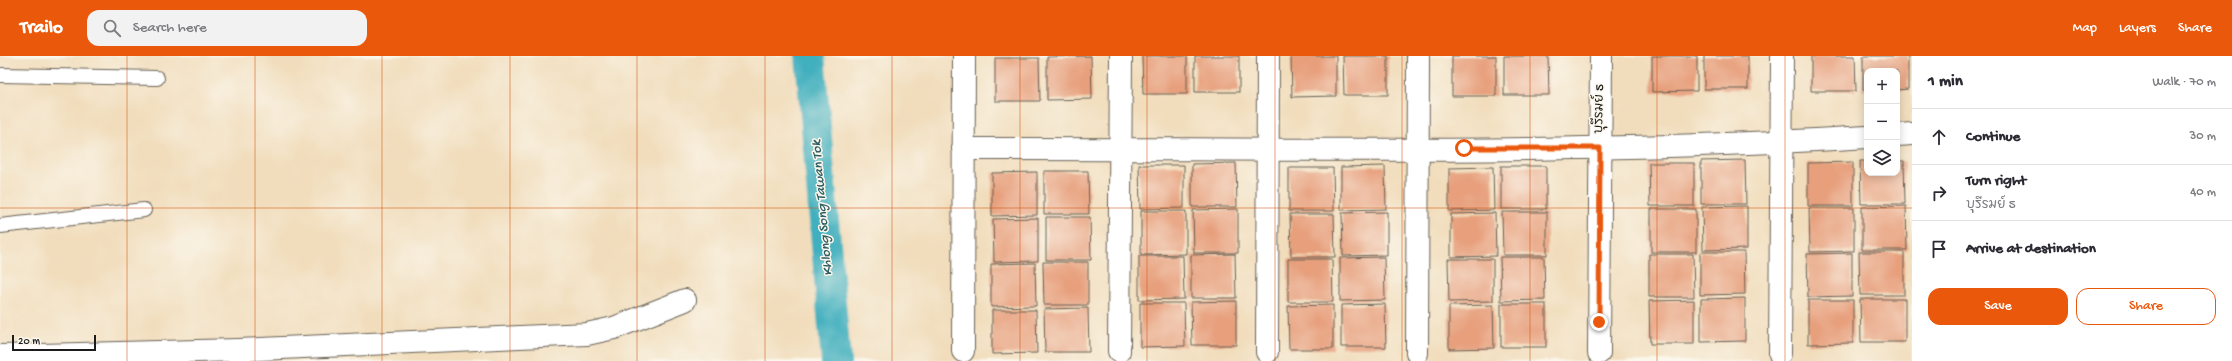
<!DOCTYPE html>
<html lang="en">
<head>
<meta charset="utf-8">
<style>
	:root { --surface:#fff; --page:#f2f2f3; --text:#2b2b33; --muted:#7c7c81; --line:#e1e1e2; --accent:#ea580c }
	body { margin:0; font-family:"Gochi Hand","Playpen Sans Thai",sans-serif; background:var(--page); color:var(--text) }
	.controls { position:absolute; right:12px; top:12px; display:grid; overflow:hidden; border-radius:8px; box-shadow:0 2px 10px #0003 }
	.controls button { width:36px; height:36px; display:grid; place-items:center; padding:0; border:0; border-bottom:1px solid var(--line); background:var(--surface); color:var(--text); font:20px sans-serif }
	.scale { position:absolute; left:12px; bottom:10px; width:84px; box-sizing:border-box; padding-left:4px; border:2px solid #1c1c1c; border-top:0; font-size:11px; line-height:14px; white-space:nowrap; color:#1c1c1c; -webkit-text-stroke:3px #fbf7ec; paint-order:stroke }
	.stop { position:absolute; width:12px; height:12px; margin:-9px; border:3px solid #ea580c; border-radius:50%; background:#fff }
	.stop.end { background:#ea580c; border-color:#fff; box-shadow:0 1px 4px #0008 }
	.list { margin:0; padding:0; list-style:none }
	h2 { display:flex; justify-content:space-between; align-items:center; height:52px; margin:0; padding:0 16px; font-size:17px }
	h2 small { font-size:13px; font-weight:400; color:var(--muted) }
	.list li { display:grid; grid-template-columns:26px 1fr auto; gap:12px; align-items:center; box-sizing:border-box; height:56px; padding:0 16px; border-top:1px solid var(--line) }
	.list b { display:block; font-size:15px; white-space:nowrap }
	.list p { margin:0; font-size:13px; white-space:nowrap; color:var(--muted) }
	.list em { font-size:13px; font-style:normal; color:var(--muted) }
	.actions { display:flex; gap:8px; padding:12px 16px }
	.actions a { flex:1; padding:9px 0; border:1px solid var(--accent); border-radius:12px; text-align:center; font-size:14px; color:var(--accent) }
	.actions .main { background:var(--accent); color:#fff }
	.icon { flex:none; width:22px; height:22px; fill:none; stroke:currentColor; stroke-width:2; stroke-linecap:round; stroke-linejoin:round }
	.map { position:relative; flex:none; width:1912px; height:305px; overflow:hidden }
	header { display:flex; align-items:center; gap:24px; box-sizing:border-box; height:56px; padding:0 20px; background:var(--accent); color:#fff }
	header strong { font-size:19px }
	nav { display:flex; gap:22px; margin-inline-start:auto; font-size:14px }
	.search { width:280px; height:36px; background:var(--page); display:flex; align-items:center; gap:10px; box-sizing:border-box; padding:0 14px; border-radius:12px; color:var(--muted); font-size:15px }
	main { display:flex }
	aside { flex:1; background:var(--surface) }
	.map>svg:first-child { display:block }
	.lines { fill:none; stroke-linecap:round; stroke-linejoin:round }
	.canal { stroke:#41afbe; stroke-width:30 }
	.building { fill:#e79f7b }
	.lane-casing { stroke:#676054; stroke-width:16 }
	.street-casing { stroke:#676054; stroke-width:24 }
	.lane { stroke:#fff; stroke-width:14 }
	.street { stroke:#fff; stroke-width:22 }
	.route { stroke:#ea580c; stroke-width:5 }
	.grid { fill:none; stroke:#d4530e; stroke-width:1; stroke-opacity:0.55 }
	.labels { text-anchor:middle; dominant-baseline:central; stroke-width:3; stroke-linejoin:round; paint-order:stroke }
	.street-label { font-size:13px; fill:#1c1c1c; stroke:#fbf7ec }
	.water-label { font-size:14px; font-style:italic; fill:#2d5e65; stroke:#fbf7ec }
</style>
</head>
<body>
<header>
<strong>Trailo</strong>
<div class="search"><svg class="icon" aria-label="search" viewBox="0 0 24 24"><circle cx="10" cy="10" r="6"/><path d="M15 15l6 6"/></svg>Search here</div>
<nav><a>Map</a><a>Layers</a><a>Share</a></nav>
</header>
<main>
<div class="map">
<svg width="1912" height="305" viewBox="0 0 1912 305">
	<rect width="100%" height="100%" fill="#fbf7ec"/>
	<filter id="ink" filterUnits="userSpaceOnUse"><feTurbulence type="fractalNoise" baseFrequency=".025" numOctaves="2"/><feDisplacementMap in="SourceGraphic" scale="8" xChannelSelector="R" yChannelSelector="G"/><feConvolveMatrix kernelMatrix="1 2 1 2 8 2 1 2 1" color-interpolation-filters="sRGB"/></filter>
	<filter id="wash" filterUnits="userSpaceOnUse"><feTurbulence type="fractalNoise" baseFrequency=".012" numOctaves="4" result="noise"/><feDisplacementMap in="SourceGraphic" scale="16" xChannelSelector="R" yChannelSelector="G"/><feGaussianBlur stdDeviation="0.9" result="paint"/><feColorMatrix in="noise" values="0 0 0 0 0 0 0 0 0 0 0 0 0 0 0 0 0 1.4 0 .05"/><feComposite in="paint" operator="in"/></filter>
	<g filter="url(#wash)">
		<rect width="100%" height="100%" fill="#f1ddbc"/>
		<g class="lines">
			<path class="canal" d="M810,0L836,305"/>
		</g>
		<g id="blocks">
			<g class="building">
				<path d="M1091,0L1092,43L1047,44V1Z"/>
				<path d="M1142,0H1187V38H1143Z"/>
				<rect x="1195" y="0" width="44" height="36"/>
				<path d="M1291,0H1336V40L1292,41Z"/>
				<path d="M1343,0H1388V39H1344Z"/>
				<rect x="1452" y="0" width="44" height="40"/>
				<path d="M1504,0H1548L1549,39H1504Z"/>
				<path d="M1652,0H1697V35L1652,36Z"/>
				<rect x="1704" y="0" width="44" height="33"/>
				<path d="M1811,0H1855L1856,35H1811Z"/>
				<path d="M1863,0H1908V33L1897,34V15H1867V34H1863Z"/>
				<path d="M995,2H1039L1040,45H995Z"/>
				<path d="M1745,104L1746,148H1701V105Z"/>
				<path d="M1860,105H1867V117H1897V105H1904L1905,148H1861Z"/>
				<path d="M1853,106V150H1808V107Z"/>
				<path d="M1236,107L1237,151H1192V108Z"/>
				<path d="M1649,107H1694V150H1650Z"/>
				<path d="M1139,109H1184V152L1140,153Z"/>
				<path d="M1385,110L1386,153L1341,154V111Z"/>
				<rect x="1501" y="110" width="45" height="43"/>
				<path d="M1493,111L1494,154L1449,155V112Z"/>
				<path d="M1289,112H1333L1334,155H1289Z"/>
				<path d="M1044,115H1088L1089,158H1044Z"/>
				<path d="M1037,116V159L992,160V117Z"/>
				<path d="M1747,150V193L1703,194L1702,151Z"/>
				<path d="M1906,150L1907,194H1862V151Z"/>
				<path d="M1809,152H1854V195L1810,196Z"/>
				<path d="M1238,153V197H1194L1193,154Z"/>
				<rect x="1651" y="153" width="45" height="43"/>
				<path d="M1141,155H1186V198L1141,199Z"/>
				<path d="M1387,156V199L1343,200L1342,157Z"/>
				<path d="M1502,156H1547V199H1503Z"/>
				<path d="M1495,157L1496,200L1451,201V158Z"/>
				<path d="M1290,158H1334L1335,201H1291Z"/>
				<path d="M1046,161H1090L1091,204H1046Z"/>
				<path d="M1038,162V205L994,206L993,163Z"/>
				<path d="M1700,196H1744L1745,238L1700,239Z"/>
				<path d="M1859,196H1904V239H1860Z"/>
				<path d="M1852,197V240L1808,241L1807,198Z"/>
				<path d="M1235,198L1236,242H1191V199Z"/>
				<path d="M1649,198H1693L1694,241H1649Z"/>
				<path d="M1139,200H1183L1184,243L1139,244Z"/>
				<path d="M1384,201L1385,244L1340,245V202Z"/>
				<path d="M1500,201H1544L1545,244L1501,245Z"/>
				<path d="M1288,203H1332L1333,246H1288Z"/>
				<path d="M1448,203H1493V245L1449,246Z"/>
				<path d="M1043,206H1088V249H1044Z"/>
				<path d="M1035,207L1036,250L991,251V208Z"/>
				<path d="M1745,242V285L1701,286V243Z"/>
				<path d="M1860,243H1905V286H1861Z"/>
				<path d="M1694,244V288H1650L1649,245Z"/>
				<path d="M1808,244H1853V287L1808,288Z"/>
				<path d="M1236,245V289H1192L1191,246Z"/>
				<path d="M1140,247H1184L1185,290L1140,291Z"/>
				<path d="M1385,248L1386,291H1341V249Z"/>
				<rect x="1501" y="248" width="45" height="43"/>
				<path d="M1333,249V293H1289L1288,250Z"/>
				<path d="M1493,249L1494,292L1449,293V250Z"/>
				<path d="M1088,252L1089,296H1045L1044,253Z"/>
				<path d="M992,254H1036L1037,297L992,298Z"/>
			</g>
		</g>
	</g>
	<g filter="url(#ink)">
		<use href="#blocks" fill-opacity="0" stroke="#676054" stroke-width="1"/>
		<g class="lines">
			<g class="lane-casing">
				<g id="lane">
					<path d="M0,19L157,22"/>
					<path d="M0,170L144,154"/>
				</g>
			</g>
			<g class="street-casing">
				<g id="street">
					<path d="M1897,79L1912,78"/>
					<path d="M963,93C1264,92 1566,100 1867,81"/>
					<path d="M963,295L964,0"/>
					<path d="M1119,295L1121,0"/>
					<path d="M1267,296L1268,0"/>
					<path d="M1417,297L1418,0"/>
					<path d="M1599,297L1601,0"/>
					<path d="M1780,298L1782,0"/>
					<path d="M0,300L238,294L587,278L614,272L685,244"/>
				</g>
			</g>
			<use href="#lane" class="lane"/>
			<use href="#street" class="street"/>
		</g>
	</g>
	<g class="lines" filter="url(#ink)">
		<path class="route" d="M1464,92H1600L1599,266"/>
	</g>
	<path class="grid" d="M127,0V305M255,0V305M382,0V305M510,0V305M637,0V305M765,0V305M892,0V305M1020,0V305M1147,0V305M1275,0V305M1402,0V305M1530,0V305M1657,0V305M1785,0V305M0,152H1912"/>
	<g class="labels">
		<g class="street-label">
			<text transform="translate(1600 53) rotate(-89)">บุุรีรมย์ 5</text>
		</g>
		<g class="water-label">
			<text transform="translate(823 152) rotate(-95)">Khlong Song Tawan Tok</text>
		</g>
	</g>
</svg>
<div class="controls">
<button>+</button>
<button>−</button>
<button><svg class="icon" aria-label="layers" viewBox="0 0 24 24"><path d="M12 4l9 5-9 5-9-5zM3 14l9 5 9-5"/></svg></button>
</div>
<div class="scale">20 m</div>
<div class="stop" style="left:1464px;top:92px"></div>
<div class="stop end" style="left:1599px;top:266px"></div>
</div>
<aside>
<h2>1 min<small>Walk · 70 m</small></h2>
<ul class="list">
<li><svg class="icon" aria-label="ahead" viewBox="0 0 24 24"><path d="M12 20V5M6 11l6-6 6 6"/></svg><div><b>Continue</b></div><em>30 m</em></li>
<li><svg class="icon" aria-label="right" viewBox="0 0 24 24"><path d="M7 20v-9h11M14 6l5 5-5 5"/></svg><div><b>Turn right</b><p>บุุรีรมย์ 5</p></div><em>40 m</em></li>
<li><svg class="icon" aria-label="arrive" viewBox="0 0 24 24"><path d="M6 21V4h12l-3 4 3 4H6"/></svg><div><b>Arrive at destination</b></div></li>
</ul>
<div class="actions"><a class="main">Save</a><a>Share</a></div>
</aside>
</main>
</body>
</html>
